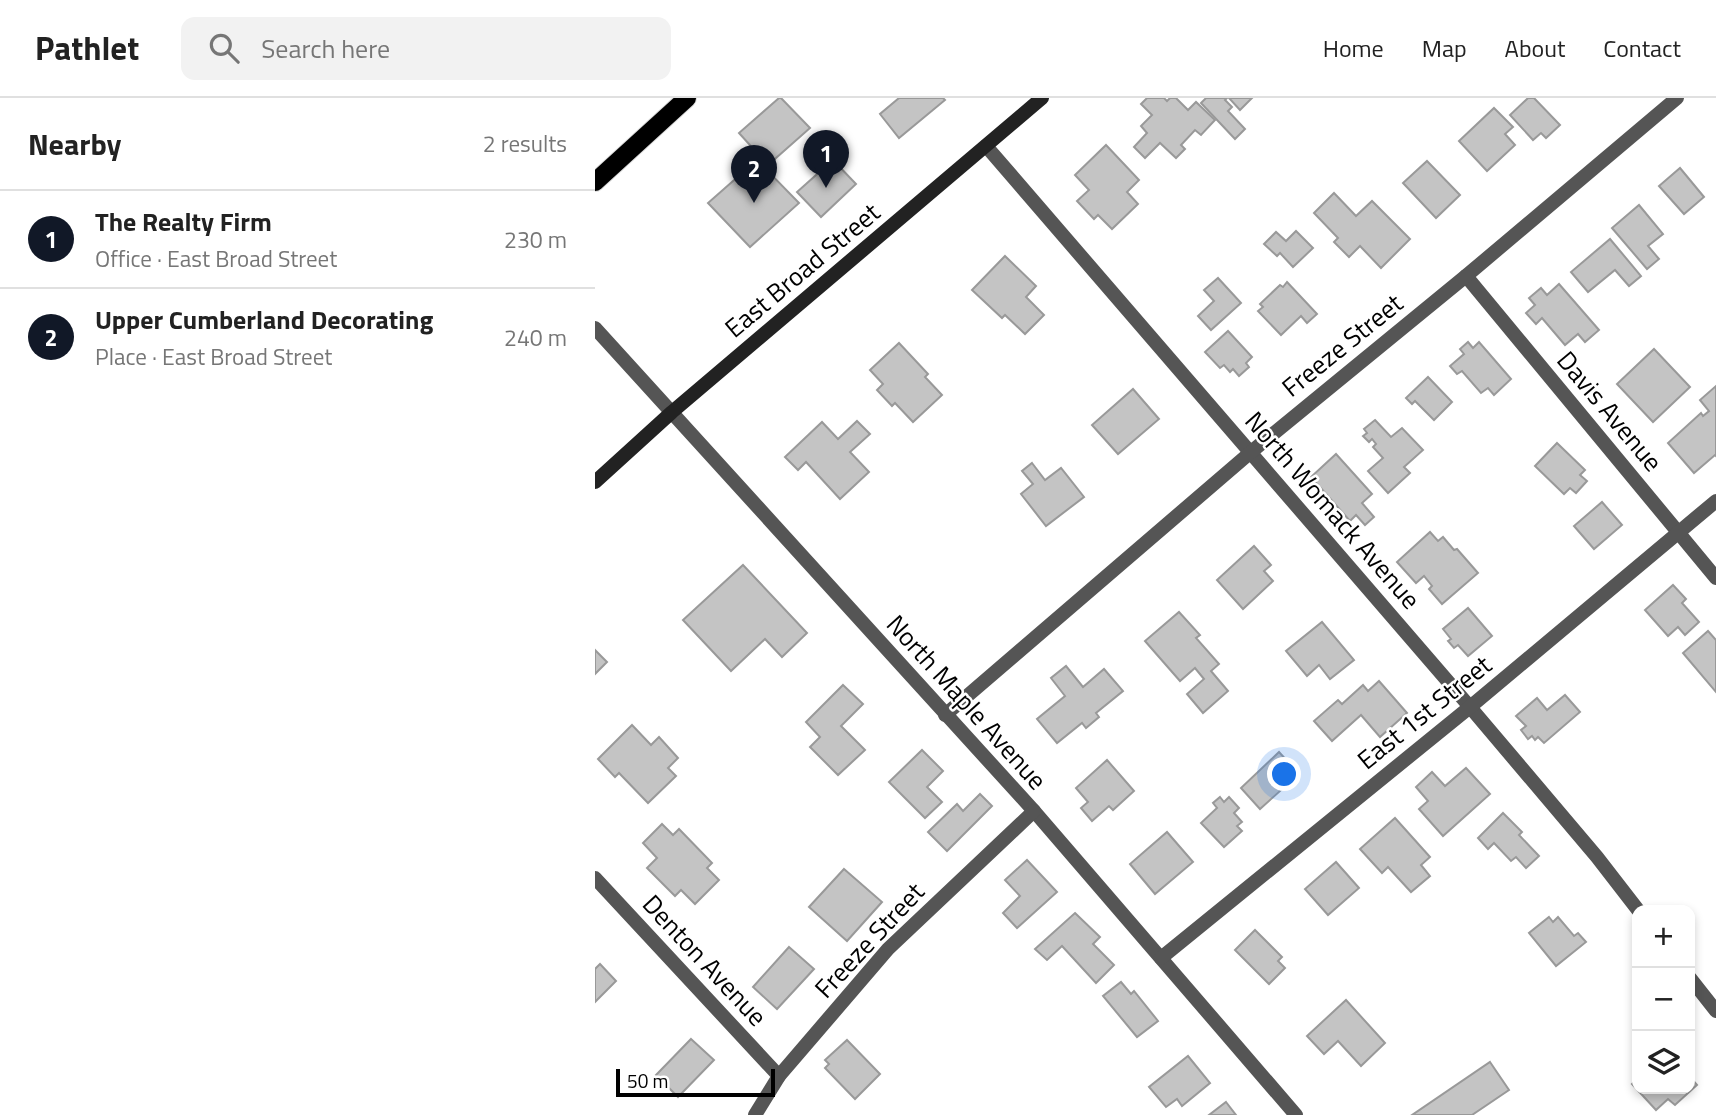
<!DOCTYPE html>
<html lang="en">
<head>
<meta charset="utf-8">
<style>
	:root { --surface:#fff; --page:#f2f2f2; --text:#222; --muted:#767676; --line:#e0e0e0; --accent:#111827 }
	body { margin:0; font-family:"Titillium Web",sans-serif; background:var(--page); color:var(--text) }
	.controls { position:absolute; right:21px; bottom:21px; display:grid; overflow:hidden; border-radius:14px; box-shadow:0 4px 10px #0003 }
	.controls button { width:63px; height:63px; display:grid; place-items:center; padding:0; border:0; border-bottom:2px solid var(--line); background:var(--surface); color:var(--text); font:35px sans-serif }
	.scale { position:absolute; left:21px; bottom:18px; width:159px; box-sizing:border-box; padding-left:7px; border:4px solid #000; border-top:0; font-size:19px; line-height:24px; white-space:nowrap; color:#000; -webkit-text-stroke:5px #fff; paint-order:stroke }
	.you { position:absolute; left:690px; top:677px; width:24px; height:24px; margin:-18px; border:5px solid #fff; border-radius:50%; background:#1a73e8; box-shadow:0 0 0 10px #1a73e833 }
	.badge { display:grid; place-items:center; width:46px; height:46px; border-radius:50%; background:var(--accent); color:#fff; font-size:23px; font-weight:700 }
	.pin { position:absolute; translate:-50% -58px; filter:drop-shadow(0 2px 4px #0008) }
	.pin::after { content:''; position:absolute; top:37px; width:24px; height:21px; background:inherit; clip-path:polygon(0 0,100% 0,50% 100%) }
	.list { margin:0; padding:0; list-style:none }
	h2 { display:flex; justify-content:space-between; align-items:center; height:91px; margin:0; padding:0 28px; font-size:30px }
	h2 small { font-size:23px; font-weight:400; color:var(--muted) }
	.list li { display:grid; grid-template-columns:46px 1fr auto; gap:21px; align-items:center; box-sizing:border-box; height:98px; padding:0 28px; border-top:2px solid var(--line) }
	.list b { display:block; font-size:26px; white-space:nowrap }
	.list p { margin:0; font-size:23px; white-space:nowrap; color:var(--muted) }
	.list em { font-size:23px; font-style:normal; color:var(--muted) }
	.icon { flex:none; width:38px; height:38px; fill:none; stroke:currentColor; stroke-width:2; stroke-linecap:round; stroke-linejoin:round }
	.map { position:relative; flex:none; width:1121px; height:1017px; overflow:hidden }
	header { display:flex; align-items:center; gap:42px; box-sizing:border-box; height:98px; padding:0 35px; background:var(--surface); border-bottom:2px solid var(--line) }
	header strong { font-size:33px }
	nav { display:flex; gap:38px; margin-inline-start:auto; font-size:24px }
	.search { width:490px; height:63px; background:var(--page); display:flex; align-items:center; gap:18px; box-sizing:border-box; padding:0 24px; border-radius:14px; color:var(--muted); font-size:26px }
	main { display:flex }
	aside { flex:1; background:var(--surface) }
	.map>svg:first-child { display:block }
	.building { fill:#c4c4c4; stroke:#999; stroke-width:2 }
	.lines { fill:none; stroke-linecap:round; stroke-linejoin:round }
	.primary-casing { stroke:#dbdbdb; stroke-width:20 }
	.street { stroke:#555; stroke-width:14 }
	.secondary { stroke:#222; stroke-width:14 }
	.primary { stroke:#000; stroke-width:18 }
	.labels { text-anchor:middle; dominant-baseline:central; stroke-width:5; stroke-linejoin:round; paint-order:stroke }
	.street-label { font-size:26px; fill:#000; stroke:#fff }
</style>
</head>
<body>
<header>
<strong>Pathlet</strong>
<div class="search"><svg class="icon" aria-label="search" viewBox="0 0 24 24"><circle cx="10" cy="10" r="6"/><path d="M15 15l6 6"/></svg>Search here</div>
<nav><a>Home</a><a>Map</a><a>About</a><a>Contact</a></nav>
</header>
<main>
<aside>
<h2>Nearby<small>2 results</small></h2>
<ul class="list">
<li><span class="badge">1</span><div><b>The Realty Firm</b><p>Office · East Broad Street</p></div><em>230 m</em></li>
<li><span class="badge">2</span><div><b>Upper Cumberland Decorating</b><p>Place · East Broad Street</p></div><em>240 m</em></li>
</ul>
</aside>
<div class="map">
<svg width="1121" height="1017" viewBox="0 0 1121 1017">
	<rect width="100%" height="100%" fill="#fff"/>
	<g class="building">
		<path d="M184,0H186L215,30L173,67L144,35Z"/>
		<path d="M304,0H348L350,2L304,40L285,16Z"/>
		<path d="M552,0H569L572,3L575,0H581L593,12L601,4L620,22L606,37L600,32L586,47L590,51L581,60L565,45L550,60L539,49L552,35L546,28L557,17L546,6Z"/>
		<path d="M611,0H632L630,2L637,9L633,13L650,31L640,41L606,5Z"/>
		<path d="M634,0H657L645,12Z"/>
		<path d="M933,0H939L965,27L951,40L946,35L938,42L915,17Z"/>
		<path d="M899,10L918,29L910,36L920,47L892,73L864,43Z"/>
		<path d="M511,47L544,82L532,94L543,106L517,131L503,117L499,121L482,103L494,92L480,77Z"/>
		<path d="M162,62L204,105L155,149L113,105Z"/>
		<path d="M238,62L261,86L226,119L202,94Z"/>
		<path d="M832,63L865,97L841,120L808,85Z"/>
		<path d="M1085,70L1109,99L1089,116L1064,88Z"/>
		<path d="M739,95L761,118L777,103L815,141L786,170L765,148L754,159L739,144L743,140L719,115Z"/>
		<path d="M1044,107L1068,136L1053,148L1064,161L1052,171L1017,130Z"/>
		<path d="M701,133L718,150L698,169L685,155L682,158L669,146L681,134L691,143Z"/>
		<path d="M1015,141L1046,178L1034,188L1020,172L993,194L976,174Z"/>
		<path d="M410,158L441,188L431,199L449,217L430,236L410,217L407,220L377,192Z"/>
		<path d="M623,180L646,205L616,232L603,218L619,203L609,192Z"/>
		<path d="M692,184L722,216L712,225L706,218L686,237L663,213L668,209L665,206L685,187L688,189Z"/>
		<path d="M964,186L1004,232L990,244L983,236L970,247L947,220L941,226L931,215L940,207L934,200L946,190L952,197Z"/>
		<path d="M633,233L657,259L651,265L654,269L644,278L638,271L635,274L629,267L625,270L610,254Z"/>
		<path d="M873,244L878,250L884,244L916,281L899,297L893,290L886,295L867,273L862,276L855,268L869,256L865,251Z"/>
		<path d="M304,245L333,276L330,279L347,297L318,324L300,305L297,308L282,292L288,286L275,272Z"/>
		<path d="M1059,251L1095,289L1058,324L1022,286Z"/>
		<path d="M833,279L857,304L839,322L820,303L817,306L811,300Z"/>
		<path d="M1121,288V358L1120,357L1099,375L1073,345L1106,315L1108,318L1114,313L1105,302Z"/>
		<path d="M538,291L564,321L523,356L497,327Z"/>
		<path d="M780,322L796,339L807,330L828,352L809,369L815,375L793,395L773,373L788,360L778,349L781,346L777,341L774,344L768,338L772,335L769,331Z"/>
		<path d="M262,323L275,336L255,354L274,374L245,401L211,364L203,372L190,359L227,324L243,341Z"/>
		<path d="M962,345L990,372L985,377L992,383L981,395L975,390L969,396L940,368Z"/>
		<path d="M741,356L777,396L767,405L779,419L770,427L761,417L755,423L716,379Z"/>
		<path d="M437,365L450,382L466,370L489,399L451,428L426,396L438,386L427,373Z"/>
		<path d="M1007,404L1027,427L999,451L979,428Z"/>
		<path d="M835,434L843,443L848,439L859,452L862,451L883,475L847,506L834,491L837,488L829,478L821,485L802,464Z"/>
		<path d="M659,448L676,467L669,473L678,483L648,511L622,482Z"/>
		<path d="M148,467L212,535L187,559L170,541L136,573L88,522Z"/>
		<path d="M1078,487L1091,501L1087,505L1104,524L1090,537L1083,529L1073,538L1050,512Z"/>
		<path d="M873,510L897,538L873,558L863,547L859,550L853,543L856,541L848,531Z"/>
		<path d="M584,514L605,537L601,540L624,566L616,573L633,593L608,615L592,596L609,581L600,570L585,583L550,543Z"/>
		<path d="M727,524L759,562L735,581L724,567L712,578L691,553Z"/>
		<path d="M1113,533L1121,542V594L1088,555Z"/>
		<path d="M0,552L12,564L0,576Z"/>
		<path d="M471,568L488,589L509,571L528,593L501,615L504,619L491,630L487,625L462,645L442,621L470,598L456,580Z"/>
		<path d="M784,583L812,615L785,639L766,617L737,643L719,623L743,602L747,606L768,587L773,593Z"/>
		<path d="M248,587L268,606L246,628L270,652L243,677L215,649L225,639L211,624Z"/>
		<path d="M970,597L985,614L949,645L943,639L940,642L937,638L933,641L926,632L931,628L921,618L942,600L952,612Z"/>
		<path d="M37,627L56,647L64,639L83,660L73,670L81,678L53,705L24,675L20,679L3,661Z"/>
		<path d="M327,652L348,673L332,689L347,704L330,720L294,684Z"/>
		<path d="M684,654L704,676L665,711L646,690Z"/>
		<path d="M512,662L539,693L518,712L514,708L497,723L486,710L493,704L481,690Z"/>
		<path d="M871,670L895,696L848,738L824,711L833,703L821,689L837,674L850,688Z"/>
		<path d="M385,696L397,708L352,753L333,734L362,706L368,713Z"/>
		<path d="M625,699L629,704L634,699L644,710L639,715L647,724L642,728L647,733L629,749L606,725L622,710L618,705Z"/>
		<path d="M908,715L927,734L924,737L944,758L931,770L921,759L916,763L899,745L893,751L883,740Z"/>
		<path d="M800,720L835,759L826,767L835,778L816,794L793,769L787,775L765,751Z"/>
		<path d="M67,726L78,737L84,731L117,765L112,770L124,782L100,806L86,792L80,798L52,770L62,760L48,745Z"/>
		<path d="M572,734L598,764L560,796L535,766Z"/>
		<path d="M432,762L462,794L422,830L408,815L425,798L410,782Z"/>
		<path d="M741,764L764,790L733,817L710,791Z"/>
		<path d="M249,771L287,804L252,843L214,809Z"/>
		<path d="M480,815L505,839L498,846L519,867L501,885L467,848L452,862L440,851Z"/>
		<path d="M954,819L958,824L963,819L979,838L983,835L991,844L961,868L934,835Z"/>
		<path d="M660,832L687,859L683,863L690,870L674,886L640,852Z"/>
		<path d="M194,849L219,871L182,911L158,889Z"/>
		<path d="M5,866L21,883L0,904V871Z"/>
		<path d="M526,884L536,896L539,893L563,923L542,939L508,898Z"/>
		<path d="M751,902L790,945L766,968L743,943L729,956L712,938Z"/>
		<path d="M96,941L119,962L83,999L61,977Z"/>
		<path d="M252,942L285,976L260,1001L230,970L234,966L230,962Z"/>
		<path d="M593,958L615,985L587,1008L582,1001L571,1009L554,989Z"/>
		<path d="M895,964L914,992L877,1017H817Z"/>
		<path d="M1095,979L1102,987L1080,1007L1073,1001L1061,1012L1037,986L1042,981V991H1095Z"/>
		<path d="M631,1004L641,1017H614Z"/>
	</g>
	<g class="lines">
		<g class="primary-casing">
			<path id="primary" d="M0,84L92,0"/>
		</g>
		<g class="street">
			<path d="M391,48L875,609L1002,759L1043,812"/>
			<path d="M871,178L1121,480"/>
			<path d="M0,230L439,713L701,1017"/>
			<path d="M350,617L656,354L871,178L1082,0"/>
			<path d="M0,780L184,978"/>
			<path d="M566,860L875,609L1121,403"/>
			<path d="M1095,880L1121,913"/>
			<path d="M160,1017L184,978L293,851L439,713"/>
		</g>
		<path class="secondary" d="M0,384L77,314L447,0"/>
		<use href="#primary" class="primary"/>
	</g>
	<g class="labels">
		<g class="street-label">
			<text transform="translate(207 172) rotate(-40)">East Broad Street</text>
			<text transform="translate(747 247) rotate(-39)">Freeze Street</text>
			<text transform="translate(1015 313) rotate(50)">Davis Avenue</text>
			<text transform="translate(738 412) rotate(49)">North Womack Avenue</text>
			<text transform="translate(372 604) rotate(48)">North Maple Avenue</text>
			<text transform="translate(829 614) rotate(-39)">East 1st Street</text>
			<text transform="translate(274 842) rotate(-47)">Freeze Street</text>
			<text transform="translate(110 862) rotate(47)">Denton Avenue</text>
		</g>
	</g>
</svg>
<div class="controls">
<button>+</button>
<button>−</button>
<button><svg class="icon" aria-label="layers" viewBox="0 0 24 24"><path d="M12 4l9 5-9 5-9-5zM3 14l9 5 9-5"/></svg></button>
</div>
<div class="scale">50 m</div>
<div class="you"></div>
<div class="pin badge" style="left:231px;top:90px">1</div>
<div class="pin badge" style="left:159px;top:105px">2</div>
</div>
</main>
</body>
</html>
